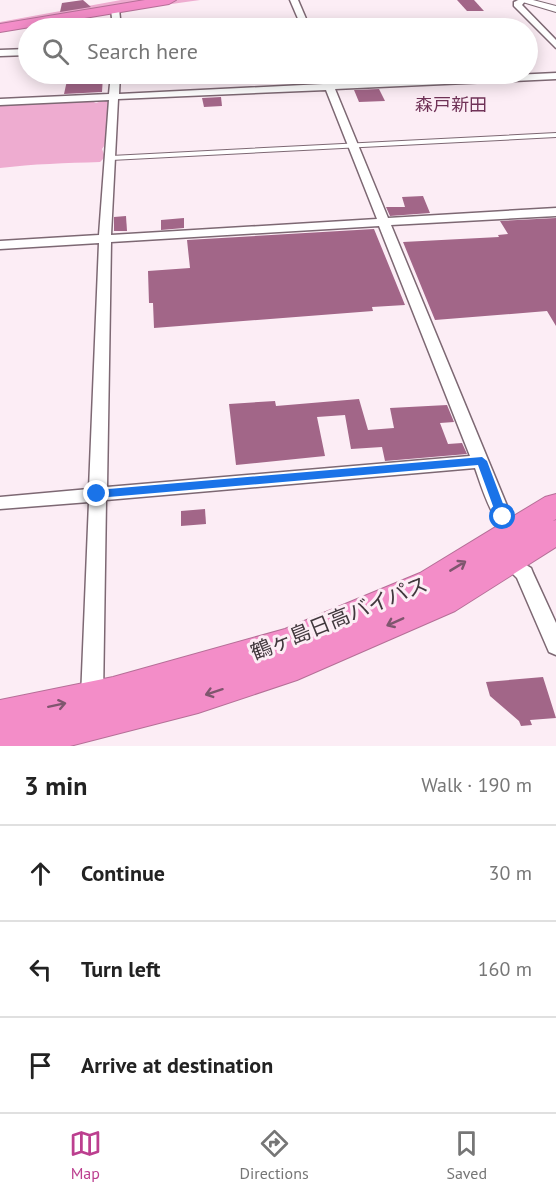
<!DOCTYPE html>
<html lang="en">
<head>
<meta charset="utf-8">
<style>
	:root { --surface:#fff; --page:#f6f6f6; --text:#222; --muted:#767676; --line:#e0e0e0; --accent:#bc3f8f }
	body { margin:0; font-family:"PT Sans","Noto Sans JP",sans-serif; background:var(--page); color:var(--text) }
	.stop { position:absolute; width:18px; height:18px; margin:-14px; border:4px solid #1a73e8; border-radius:50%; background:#fff }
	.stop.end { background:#1a73e8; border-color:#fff; box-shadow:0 2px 6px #0008 }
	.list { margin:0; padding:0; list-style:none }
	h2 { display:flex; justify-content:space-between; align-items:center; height:78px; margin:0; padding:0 24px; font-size:26px }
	h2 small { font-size:20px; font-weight:400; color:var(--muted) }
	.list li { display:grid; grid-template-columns:39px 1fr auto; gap:18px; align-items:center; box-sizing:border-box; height:96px; padding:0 24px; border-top:2px solid var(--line) }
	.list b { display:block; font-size:22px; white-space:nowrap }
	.list em { font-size:20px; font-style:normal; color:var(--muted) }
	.icon { flex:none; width:33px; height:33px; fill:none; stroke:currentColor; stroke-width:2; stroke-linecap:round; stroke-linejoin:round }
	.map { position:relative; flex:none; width:556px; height:746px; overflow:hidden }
	.search { position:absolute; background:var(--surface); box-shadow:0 3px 15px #0003; left:18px; right:18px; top:18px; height:66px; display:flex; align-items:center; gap:15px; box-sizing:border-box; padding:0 21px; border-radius:33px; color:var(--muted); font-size:22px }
	.sheet { height:366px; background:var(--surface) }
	nav { display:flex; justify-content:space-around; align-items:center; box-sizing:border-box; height:84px; border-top:2px solid var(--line); background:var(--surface); font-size:16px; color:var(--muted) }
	nav a { display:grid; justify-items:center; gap:3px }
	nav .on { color:var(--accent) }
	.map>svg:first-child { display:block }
	.forest { fill:#eeacd0 }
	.building { fill:#a26688 }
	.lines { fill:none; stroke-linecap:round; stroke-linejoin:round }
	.lane-casing { stroke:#7d6873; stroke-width:2 }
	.street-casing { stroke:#7d6873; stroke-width:3 }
	.secondary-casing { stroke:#7d6873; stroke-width:2 }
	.highway-casing { stroke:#b56f97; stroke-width:2 }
	.lane { fill:#fff; fill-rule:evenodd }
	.street { fill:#fff; fill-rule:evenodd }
	.secondary { fill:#fff; fill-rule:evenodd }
	.highway { fill:#f38dc8; fill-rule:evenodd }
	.oneway { stroke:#7f566e }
	.route { fill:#1a73e8 }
	.labels { text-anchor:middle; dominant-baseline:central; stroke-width:6; stroke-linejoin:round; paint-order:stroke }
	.far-quarter-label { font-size:18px; fill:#703257; stroke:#fcedf5 }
	.near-street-label { font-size:21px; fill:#41383d; stroke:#fcedf5 }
</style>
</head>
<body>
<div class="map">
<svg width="556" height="746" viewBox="0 0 556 746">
	<rect width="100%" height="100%" fill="#fcedf5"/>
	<g class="forest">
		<path d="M121,0H200L0,28V22Z"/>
		<path d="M89,100L96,103L102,101H109C109,114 111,139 102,149L105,157L100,162C66,163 33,164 0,168V105Z"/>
	</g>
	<g class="building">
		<path d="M83,0L91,7L60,12L62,3Z"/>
		<path d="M457,0H474L484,11H467Z"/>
		<path d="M246,74H309L313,82L249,84Z"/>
		<path d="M332,74H374V80L335,82Z"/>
		<path d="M85,75H103L102,92L64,94L68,76Z"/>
		<path d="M379,89L385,101L359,102L354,90Z"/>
		<path d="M221,97L222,106L204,107L202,98Z"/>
		<path d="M423,196L430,213L390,216L386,207H405L402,197Z"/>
		<path d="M126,216L127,231H114V217Z"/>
		<path d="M184,218V228L161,230V220Z"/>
		<path d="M556,218V326L547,311L435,320L403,242L499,237L498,235L508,234L500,221Z"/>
		<path d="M374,229L405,305L372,307L373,311L154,328L153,303H149L148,271L190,268L187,240Z"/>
		<path d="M359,399L368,430L394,428L390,408L447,405L454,422L440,423L448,444L462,443L467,454L385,461L382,447L351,449L345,415L317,417L325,456L236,465L229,404L275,401L276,406Z"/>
		<path d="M205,509L206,524L181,526V511Z"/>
		<path d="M543,677L556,718L530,720L532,725L521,726L519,721L490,696L486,682Z"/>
	</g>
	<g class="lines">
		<g class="lane-casing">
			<path id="lane" d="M556,133V137L111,160L108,158L111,156Z"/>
		</g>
		<g class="street-casing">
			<g id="street">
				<path d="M290,0H298L310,28H302Z"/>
				<path d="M519,0H526L522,5L556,40V48L514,6V2Z"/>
				<path d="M115,7L119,9L121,28H113L111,9Z"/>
				<path d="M28,49V55L0,56V50Z"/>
				<path d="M556,73V79L335,89L388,218L556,208V216L391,225L510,513L528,530L525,535C497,544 482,487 475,468L106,500L103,698L100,705L92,708L84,705L81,698L89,502L0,509V497L89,489L99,243L0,249V241L99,235L109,100L0,105V99L109,94L111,74H120L119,94L323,84L320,74H328L333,84ZM326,90L377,219L111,235L118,99ZM379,226L470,456L107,487L111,242Z"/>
				<path d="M510,555L531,568L533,573L556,623V655L549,652L517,578L501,562L503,557Z"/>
			</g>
		</g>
		<g class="secondary-casing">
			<path id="secondary" d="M516,0H533L556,6V12Z"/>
		</g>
		<g class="highway-casing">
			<g id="highway">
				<path d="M145,0H176L169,4L0,32V24Z"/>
				<path d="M556,494V519L553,521L556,520V547L455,611L297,680L198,713L70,746H0V700L113,677L285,629L420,573L545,497Z"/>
			</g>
		</g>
		<use href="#lane" class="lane"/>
		<use href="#street" class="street"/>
		<use href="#secondary" class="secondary"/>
		<use href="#highway" class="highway"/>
	</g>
	<defs><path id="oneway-shaft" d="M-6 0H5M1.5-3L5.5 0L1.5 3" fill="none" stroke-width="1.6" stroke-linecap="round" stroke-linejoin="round" transform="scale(1.5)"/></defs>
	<g class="oneway">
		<use href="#oneway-shaft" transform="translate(458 566) rotate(-31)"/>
		<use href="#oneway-shaft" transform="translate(395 622) rotate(156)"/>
		<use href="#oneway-shaft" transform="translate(214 692) rotate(162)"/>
		<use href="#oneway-shaft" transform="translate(57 705) rotate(-12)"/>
	</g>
	<path class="route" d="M482,457L487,461L508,517L507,520H499L497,517L478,465L97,498L92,494L97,490Z"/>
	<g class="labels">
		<g class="far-quarter-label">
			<text x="451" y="104">森戸新田</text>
		</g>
		<g class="near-street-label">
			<text transform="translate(339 618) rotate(-22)">鶴ヶ島日高バイパス</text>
		</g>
	</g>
</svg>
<div class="stop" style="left:503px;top:517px"></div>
<div class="stop end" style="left:97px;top:494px"></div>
<div class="search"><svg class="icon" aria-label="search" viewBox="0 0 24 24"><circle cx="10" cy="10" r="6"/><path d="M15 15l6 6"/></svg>Search here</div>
</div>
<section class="sheet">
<h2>3 min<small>Walk · 190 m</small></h2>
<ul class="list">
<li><svg class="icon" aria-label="ahead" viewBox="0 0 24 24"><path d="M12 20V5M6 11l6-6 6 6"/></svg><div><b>Continue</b></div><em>30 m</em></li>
<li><svg class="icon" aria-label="left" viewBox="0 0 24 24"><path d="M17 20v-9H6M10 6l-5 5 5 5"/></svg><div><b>Turn left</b></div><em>160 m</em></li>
<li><svg class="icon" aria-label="arrive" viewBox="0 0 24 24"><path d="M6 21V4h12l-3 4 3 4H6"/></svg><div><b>Arrive at destination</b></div></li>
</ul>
</section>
<nav>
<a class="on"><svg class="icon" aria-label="map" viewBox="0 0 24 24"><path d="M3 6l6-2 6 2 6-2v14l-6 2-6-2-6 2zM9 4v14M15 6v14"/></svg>Map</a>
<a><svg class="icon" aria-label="directions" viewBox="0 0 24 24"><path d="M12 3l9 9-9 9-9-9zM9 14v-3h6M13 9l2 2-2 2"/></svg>Directions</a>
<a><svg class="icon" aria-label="saved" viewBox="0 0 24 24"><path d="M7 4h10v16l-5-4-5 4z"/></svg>Saved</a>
</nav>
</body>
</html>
